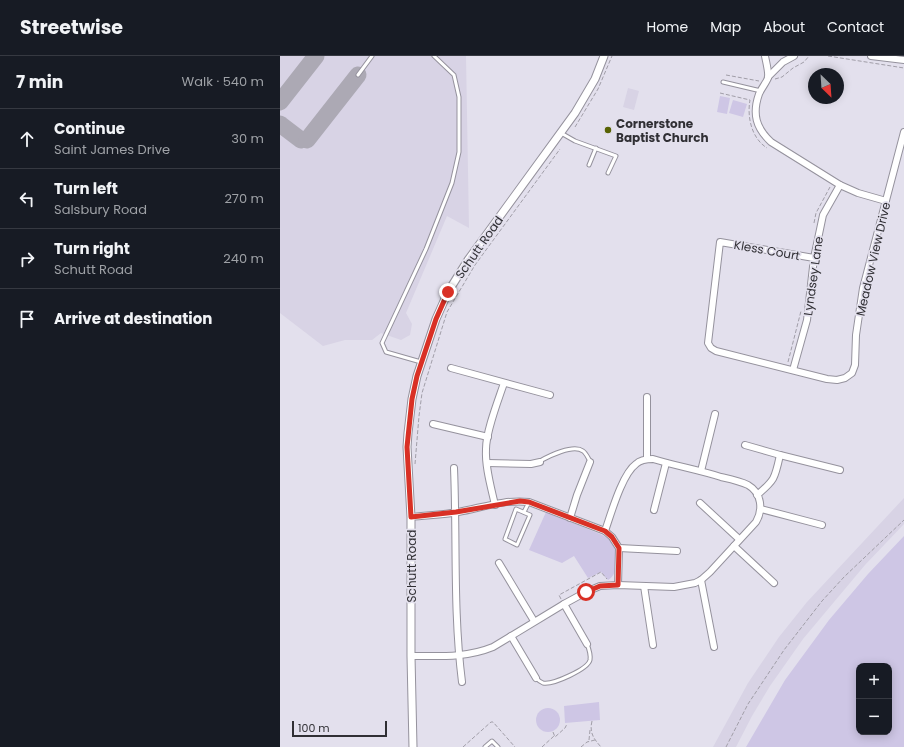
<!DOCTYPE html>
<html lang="en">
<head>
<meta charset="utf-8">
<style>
	:root { --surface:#171b24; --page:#20242c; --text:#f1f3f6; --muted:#9ea1a6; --line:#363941 }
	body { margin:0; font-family:Poppins,sans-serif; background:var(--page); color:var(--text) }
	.controls { position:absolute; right:12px; bottom:12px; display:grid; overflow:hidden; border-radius:8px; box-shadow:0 2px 10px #0003 }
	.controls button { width:36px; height:36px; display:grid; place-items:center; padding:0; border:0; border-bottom:1px solid var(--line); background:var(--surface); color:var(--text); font:20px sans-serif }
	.compass { position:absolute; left:528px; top:12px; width:36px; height:36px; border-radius:50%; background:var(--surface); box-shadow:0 2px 10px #0003; rotate:155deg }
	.scale { position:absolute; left:12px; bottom:10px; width:95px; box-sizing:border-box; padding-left:4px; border:2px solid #302f34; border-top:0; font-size:11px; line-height:14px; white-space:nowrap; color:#302f34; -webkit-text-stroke:3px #e3e0ed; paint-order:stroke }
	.stop { position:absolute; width:12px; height:12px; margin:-9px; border:3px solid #d93025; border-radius:50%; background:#fff }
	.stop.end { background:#d93025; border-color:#fff; box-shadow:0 1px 4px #0008 }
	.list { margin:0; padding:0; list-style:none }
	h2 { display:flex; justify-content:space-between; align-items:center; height:52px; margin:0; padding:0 16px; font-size:17px }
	h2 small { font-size:13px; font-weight:400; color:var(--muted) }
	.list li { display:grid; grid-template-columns:26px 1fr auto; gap:12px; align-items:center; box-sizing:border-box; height:60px; padding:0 16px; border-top:1px solid var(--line) }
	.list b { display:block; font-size:15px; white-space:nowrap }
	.list p { margin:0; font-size:13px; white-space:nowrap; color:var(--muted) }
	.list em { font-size:13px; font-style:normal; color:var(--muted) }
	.icon { flex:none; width:22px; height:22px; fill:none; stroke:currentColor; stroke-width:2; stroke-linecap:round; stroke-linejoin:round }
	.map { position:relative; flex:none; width:624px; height:691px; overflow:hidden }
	header { display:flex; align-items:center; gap:24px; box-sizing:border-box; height:56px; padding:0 20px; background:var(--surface); border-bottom:1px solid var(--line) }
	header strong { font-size:19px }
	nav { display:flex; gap:22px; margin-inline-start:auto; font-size:14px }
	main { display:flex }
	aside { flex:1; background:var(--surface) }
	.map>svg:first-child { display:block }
	.built { fill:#d8d3e5 }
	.green { fill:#cec6e5; fill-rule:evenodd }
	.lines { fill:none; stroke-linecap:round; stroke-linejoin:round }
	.taxiway { stroke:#aca9b4; stroke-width:17 }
	.service-casing { stroke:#95929d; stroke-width:5 }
	.minor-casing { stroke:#95929d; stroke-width:8 }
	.tertiary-casing { stroke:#95929d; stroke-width:9 }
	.path { stroke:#a19ea8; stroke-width:1; stroke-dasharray:4 2; stroke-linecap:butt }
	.service { stroke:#fff; stroke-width:3 }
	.minor { stroke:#fff; stroke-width:6 }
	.tertiary { stroke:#fff; stroke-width:7 }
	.route { stroke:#d93025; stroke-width:5 }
	.poi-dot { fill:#586304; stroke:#e3e0ed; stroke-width:1.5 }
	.labels { text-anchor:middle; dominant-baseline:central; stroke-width:3.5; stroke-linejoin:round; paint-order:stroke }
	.poi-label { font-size:12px; font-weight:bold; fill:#302f34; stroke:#e3e0ed; text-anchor:start }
	.street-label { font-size:12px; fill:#302f34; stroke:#e3e0ed }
</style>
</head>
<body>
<header>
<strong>Streetwise</strong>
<nav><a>Home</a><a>Map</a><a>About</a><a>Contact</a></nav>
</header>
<main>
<aside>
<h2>7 min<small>Walk · 540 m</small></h2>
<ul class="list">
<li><svg class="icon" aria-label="ahead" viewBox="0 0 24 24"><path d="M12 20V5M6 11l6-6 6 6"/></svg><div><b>Continue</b><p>Saint James Drive</p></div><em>30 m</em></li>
<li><svg class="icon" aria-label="left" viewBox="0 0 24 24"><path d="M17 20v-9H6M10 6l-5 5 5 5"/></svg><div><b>Turn left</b><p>Salsbury Road</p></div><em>270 m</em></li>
<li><svg class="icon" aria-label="right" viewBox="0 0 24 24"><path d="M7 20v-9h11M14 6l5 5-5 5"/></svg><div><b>Turn right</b><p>Schutt Road</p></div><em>240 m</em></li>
<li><svg class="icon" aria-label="arrive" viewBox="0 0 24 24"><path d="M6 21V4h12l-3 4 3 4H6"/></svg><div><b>Arrive at destination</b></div></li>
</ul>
</aside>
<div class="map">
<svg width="624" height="691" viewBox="0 0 624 691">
	<rect width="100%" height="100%" fill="#e3e0ed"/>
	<g class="built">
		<path d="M0,0H186L189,172L167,160L126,257L132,268L130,279L121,284L101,277L92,284H65L43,290L0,257Z"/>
		<path d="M348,32L359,35L354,54L343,51Z"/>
		<path d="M624,442V468L585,509L523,583L490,630L472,660L456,691H433L468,627L499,581L527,546Z"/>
	</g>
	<g class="green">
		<path d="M440,40L450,42L447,58L437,56Z"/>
		<path d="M453,44L467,48L463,61L449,57Z"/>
		<path d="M266,456L320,478C324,480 328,482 331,485C338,495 340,518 328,524L321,516L308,522L294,500L282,507L249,494Z"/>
		<path d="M624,480V691H466L505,624L549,564L588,518ZM579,610H609V676H579Z"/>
		<path d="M319,646L320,664L285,667L284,650Z"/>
		<circle cx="268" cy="664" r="12"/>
	</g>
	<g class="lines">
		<g class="taxiway">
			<path d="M0,46L36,0"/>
			<path d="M0,68L21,84"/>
			<path d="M27,84L78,19"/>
		</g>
		<g class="service-casing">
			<g id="service">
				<path d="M78,19L92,0"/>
				<path d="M443,26L481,35"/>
				<path d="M281,77L295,85L336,100L328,117"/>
				<path d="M309,109L316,92"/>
				<path d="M141,306L106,296L102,287L146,193L172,127L179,96V41L174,19L154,0"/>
				<path d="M260,405C269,400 293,388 303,395C306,397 308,402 310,405"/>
				<path d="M236,453L250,459L237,489L225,483Z"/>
				<path d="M244,456L249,446"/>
				<path d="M256,622C258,624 260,626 263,627C273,629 308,613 310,604C311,598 309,593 307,588"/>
				<path d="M205,691L212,685L218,691"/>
			</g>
		</g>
		<g class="minor-casing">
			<g id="minor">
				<path d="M485,0C486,6 489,16 488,22C486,27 481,33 479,38C472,58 476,72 491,86L560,129L578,137L606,145"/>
				<path d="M591,0L624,4"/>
				<path d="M488,21L503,6L514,0"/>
				<path d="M534,202L440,186L428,287L431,292L436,295L547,323L557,324L565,322L572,317L575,309L576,279L583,232L624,76"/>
				<path d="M171,312L270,339"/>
				<path d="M513,314L527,264L534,202L543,159L560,129"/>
				<path d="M367,341V403"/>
				<path d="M153,368L208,381"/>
				<path d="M465,389L500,399L560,414"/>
				<path d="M207,407L251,408L260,406"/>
				<path d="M174,412C177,484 173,555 182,626"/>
				<path d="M421,415L435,358"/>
				<path d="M477,439C495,424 495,422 500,399"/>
				<path d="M420,447L459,483"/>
				<path d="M215,449C211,431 205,411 206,393C206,375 218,345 224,327"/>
				<path d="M481,453L542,469"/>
				<path d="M374,454L386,407"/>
				<path d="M131,461C146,459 162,459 178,456C201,452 225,443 249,446L325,475L332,481L339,492L338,529"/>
				<path d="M290,462L297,439L310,406"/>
				<path d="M454,490L494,527"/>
				<path d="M339,492L397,495"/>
				<path d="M219,507L254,565"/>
				<path d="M421,524L434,591"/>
				<path d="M364,530L373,589"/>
				<path d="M284,548L307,588"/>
				<path d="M231,580L256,622"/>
				<path d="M131,600C159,600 186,602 213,591L284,548L306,536L320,530L338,529L394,531L415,527L421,524L430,516L476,466C483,454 482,437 468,429C460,425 450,423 441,421C419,414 396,410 373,403C367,403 360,404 356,408C342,418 331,458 325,475"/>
			</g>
		</g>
		<g class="tertiary-casing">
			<path id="tertiary" d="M133,691L131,600V461L127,391L128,377L132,343L137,320L156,263L168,236L188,204L295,57L315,23L324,0"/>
		</g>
		<g class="path">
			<path d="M548,0L624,12"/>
			<path d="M446,19L479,25"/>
			<path d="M495,23L502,21L513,12L524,6L529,0"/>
			<path d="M440,37L470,44C467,60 471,82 487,92"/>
			<path d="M295,71L318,33L332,0"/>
			<path d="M534,167L536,157L550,131"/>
			<path d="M508,306L521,255"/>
			<path d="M135,408L139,360L142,337L167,256L195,209L280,93"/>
			<path d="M281,543L279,539L321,516L327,523"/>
			<path d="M312,665C309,677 314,683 321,691"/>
			<path d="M273,676L275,681L285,672L287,668"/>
			<path d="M309,684L310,674"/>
			<path d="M183,691L211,666H213L235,691"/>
			<path d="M262,691L274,680"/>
			<path d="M301,691L307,686L315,684"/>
			<path d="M446,691L468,648L504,594L542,545L564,521L624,464"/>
		</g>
		<use href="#service" class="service"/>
		<use href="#minor" class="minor"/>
		<use href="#tertiary" class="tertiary"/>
	</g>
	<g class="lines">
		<path class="route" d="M168,236L156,263L137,320L132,343L127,391L131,461L176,456L240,445L249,446L325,475L332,481L339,492L338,529L320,530L306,536"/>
	</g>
	<circle class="poi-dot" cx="328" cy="74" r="4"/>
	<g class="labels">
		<g class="poi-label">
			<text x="336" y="67">Cornerstone<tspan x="336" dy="14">Baptist Church</tspan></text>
		</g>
		<g class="street-label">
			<text transform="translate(199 191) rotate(-55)">Schutt Road</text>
			<text transform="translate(487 194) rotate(10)">Kless Court</text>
			<text transform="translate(593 203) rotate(-77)">Meadow View Drive</text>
			<text transform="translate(533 220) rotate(-82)">Lyndsey Lane</text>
			<text transform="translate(131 510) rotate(-90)">Schutt Road</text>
		</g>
	</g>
</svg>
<div class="controls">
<button>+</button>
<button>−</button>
</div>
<svg class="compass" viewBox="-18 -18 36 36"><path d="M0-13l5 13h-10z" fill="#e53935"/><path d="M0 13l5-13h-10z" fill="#9ea1a6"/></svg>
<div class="scale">100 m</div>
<div class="stop" style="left:306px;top:536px"></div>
<div class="stop end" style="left:168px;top:236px"></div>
</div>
</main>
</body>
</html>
